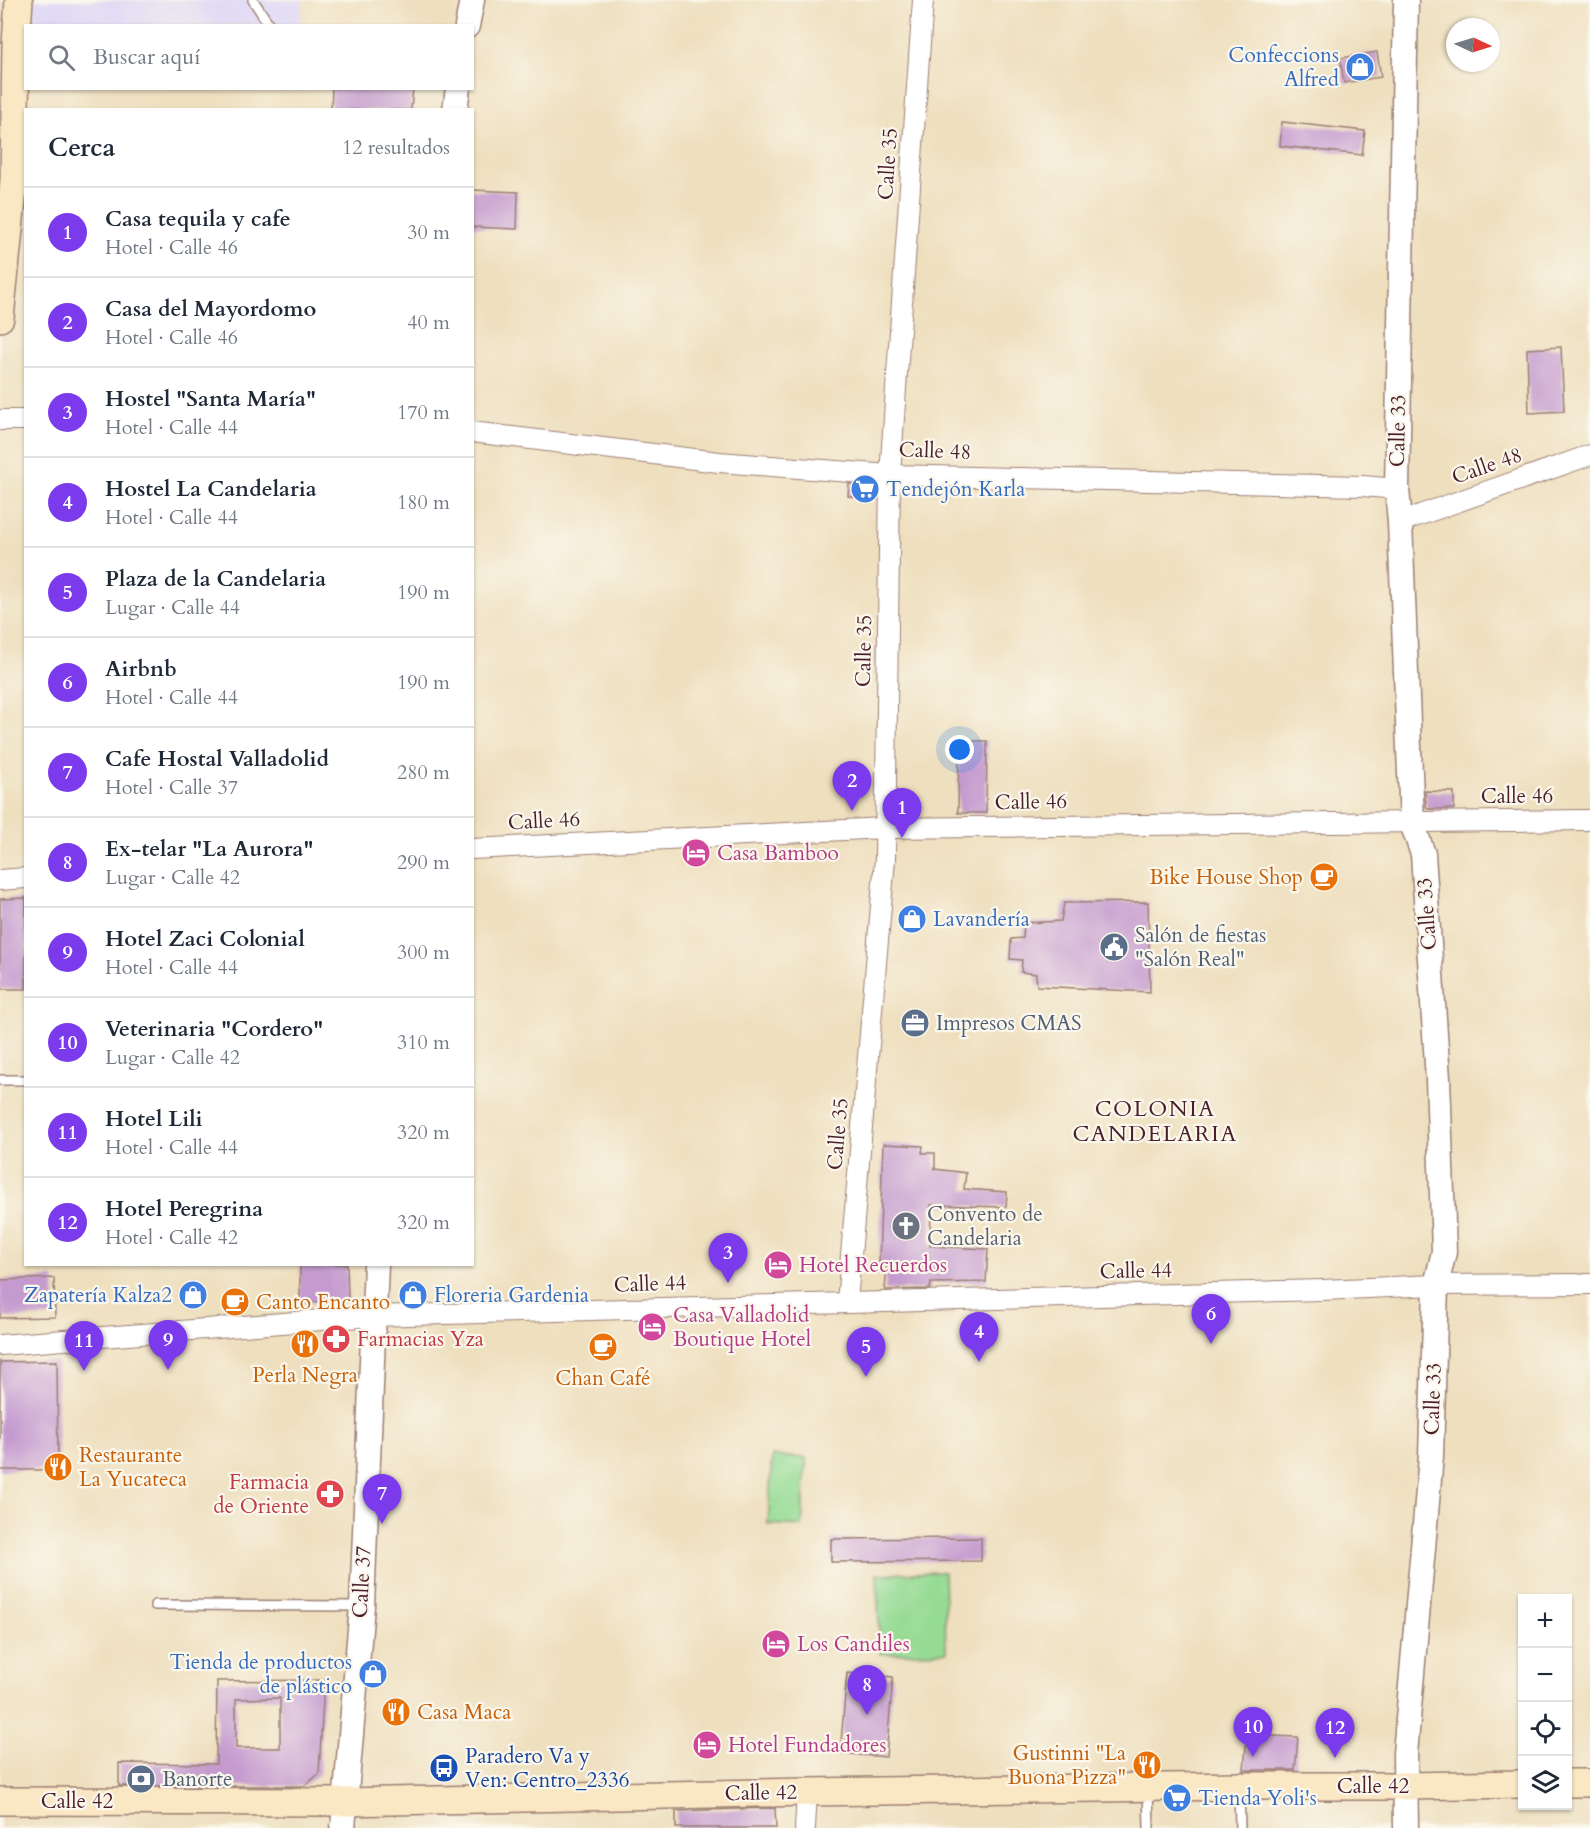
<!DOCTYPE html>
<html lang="es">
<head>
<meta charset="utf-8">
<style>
	:root { --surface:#fff; --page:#f6f6f7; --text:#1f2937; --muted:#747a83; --line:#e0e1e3; --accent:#7c3aed }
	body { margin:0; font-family:Cardo,serif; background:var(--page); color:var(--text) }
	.controls { position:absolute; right:18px; bottom:18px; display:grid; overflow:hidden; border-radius:0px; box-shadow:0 2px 4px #0004 }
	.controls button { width:54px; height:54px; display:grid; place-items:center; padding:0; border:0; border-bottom:2px solid var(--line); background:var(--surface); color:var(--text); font:30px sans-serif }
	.compass { position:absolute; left:1446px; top:18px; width:54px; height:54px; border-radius:50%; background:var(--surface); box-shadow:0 2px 4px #0004; rotate:94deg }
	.you { position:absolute; left:960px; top:750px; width:21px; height:21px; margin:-15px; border:4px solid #fff; border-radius:50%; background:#1a73e8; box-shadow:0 0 0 9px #1a73e833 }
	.badge { display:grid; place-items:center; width:39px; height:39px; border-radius:50%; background:var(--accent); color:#fff; font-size:20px; font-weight:700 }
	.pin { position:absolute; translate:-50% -50px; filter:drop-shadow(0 2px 3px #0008) }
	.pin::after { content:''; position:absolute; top:32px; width:21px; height:18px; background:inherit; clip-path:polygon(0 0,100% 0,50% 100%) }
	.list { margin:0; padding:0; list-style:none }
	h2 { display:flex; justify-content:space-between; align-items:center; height:78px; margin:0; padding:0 24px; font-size:26px }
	h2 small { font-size:20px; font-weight:400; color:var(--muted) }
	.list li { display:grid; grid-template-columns:39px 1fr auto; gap:18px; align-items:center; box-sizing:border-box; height:90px; padding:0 24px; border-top:2px solid var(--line) }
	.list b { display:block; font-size:22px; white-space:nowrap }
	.list p { margin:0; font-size:20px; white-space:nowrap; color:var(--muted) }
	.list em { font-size:20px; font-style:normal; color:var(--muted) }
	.icon { flex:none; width:33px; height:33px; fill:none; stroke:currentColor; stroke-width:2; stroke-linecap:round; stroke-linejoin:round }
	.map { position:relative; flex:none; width:1590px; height:1828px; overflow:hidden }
	.search { position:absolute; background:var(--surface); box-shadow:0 2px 4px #0004; left:24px; top:24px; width:450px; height:66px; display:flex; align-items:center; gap:15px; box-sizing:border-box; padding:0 21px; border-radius:0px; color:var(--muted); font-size:22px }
	.panel { position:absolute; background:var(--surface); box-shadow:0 2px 4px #0004; left:24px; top:108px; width:450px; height:1158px; border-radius:0px }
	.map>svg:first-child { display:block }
	.built { fill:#ddd5f6 }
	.green { fill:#96db94; stroke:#707d60; stroke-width:1.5 }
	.building { fill:#c59bcf; fill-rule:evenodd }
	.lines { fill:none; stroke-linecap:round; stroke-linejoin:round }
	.service-casing { stroke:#9c7f74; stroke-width:12 }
	.minor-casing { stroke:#9c7f74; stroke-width:22 }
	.tertiary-casing { stroke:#9c7f74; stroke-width:27 }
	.secondary-casing { stroke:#9c7f74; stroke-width:30 }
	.service { stroke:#fff; stroke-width:9 }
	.minor { stroke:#fff; stroke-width:20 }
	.tertiary { stroke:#fff; stroke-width:24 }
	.secondary { stroke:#fae7c3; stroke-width:27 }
	.labels { text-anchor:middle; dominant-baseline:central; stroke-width:4.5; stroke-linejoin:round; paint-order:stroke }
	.shop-label { font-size:21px; fill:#366cbe; stroke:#fbf7ec; text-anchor:start }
	.street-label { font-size:21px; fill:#4a1f2b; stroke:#fbf7ec }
	.hotel-label { font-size:21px; fill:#b23c85; stroke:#fbf7ec; text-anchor:start }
	.food-label { font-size:21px; fill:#c56008; stroke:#fbf7ec; text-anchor:start }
	.service-label { font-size:21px; fill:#4e5e75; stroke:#fbf7ec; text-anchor:start }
	.worship-label { font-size:21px; fill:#5b616d; stroke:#fbf7ec; text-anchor:start }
	.health-label { font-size:21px; fill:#be3a42; stroke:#fbf7ec; text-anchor:start }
	.transit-label { font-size:21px; fill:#164399; stroke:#fbf7ec; text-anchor:start }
	.neighbourhood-label { font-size:22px; letter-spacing:1.5px; fill:#4a1f2b; stroke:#fbf7ec }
</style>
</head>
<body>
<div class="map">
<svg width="1590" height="1828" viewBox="0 0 1590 1828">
	<rect width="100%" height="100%" fill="#fbf7ec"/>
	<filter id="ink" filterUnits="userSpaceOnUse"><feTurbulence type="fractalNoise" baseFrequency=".0167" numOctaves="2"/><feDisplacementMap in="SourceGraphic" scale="12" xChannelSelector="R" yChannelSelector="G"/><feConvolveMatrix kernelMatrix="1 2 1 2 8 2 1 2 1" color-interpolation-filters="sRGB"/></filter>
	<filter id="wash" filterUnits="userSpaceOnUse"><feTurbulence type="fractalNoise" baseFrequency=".008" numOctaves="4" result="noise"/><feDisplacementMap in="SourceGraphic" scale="24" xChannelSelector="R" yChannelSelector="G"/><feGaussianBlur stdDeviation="1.35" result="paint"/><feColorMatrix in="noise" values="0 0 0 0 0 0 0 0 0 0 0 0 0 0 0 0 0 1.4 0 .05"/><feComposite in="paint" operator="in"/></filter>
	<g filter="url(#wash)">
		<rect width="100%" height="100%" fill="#eedfbe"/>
		<path class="built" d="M25,0H303L300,25L26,26Z"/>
		<g class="green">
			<path d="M772,1456L806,1458L802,1526L768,1524Z"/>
			<path d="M944,1572L946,1652L880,1654L877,1574Z"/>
		</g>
		<g id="blocks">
			<g class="building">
				<path d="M1377,52L1381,77L1344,83L1340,58Z"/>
				<path d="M332,88H413L411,110H331Z"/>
				<path d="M1282,122L1365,131L1362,155L1280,146Z"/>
				<path d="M472,190L518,192L517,229L472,227Z"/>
				<path d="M1561,347L1564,411L1529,413L1527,349Z"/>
				<path d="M849,484L878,486V499L848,496Z"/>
				<path d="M959,741H987L986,813H958Z"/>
				<path d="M1425,791L1454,792V809H1428L1426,806Z"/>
				<path d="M26,898V989H0V899Z"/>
				<path d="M1148,902L1150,992L1037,986L1036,974L1021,972L1022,960L1010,959L1011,939L1023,938L1024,923L1061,921L1064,903Z"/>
				<path d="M883,1144L923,1146L922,1153H935V1169L966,1173L964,1189L1007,1192L1006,1207L931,1205L930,1246L988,1249L986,1282L931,1283L930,1289L885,1290L887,1264H879Z"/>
				<path d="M300,1264H347L348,1301L300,1302Z"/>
				<path d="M54,1278L55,1317L0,1318V1280Z"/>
				<path d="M57,1361L58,1470H0V1362Z"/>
				<path d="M981,1538V1561L831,1562V1539Z"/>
				<path d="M847,1673L893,1677L886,1757L840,1753Z"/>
				<path d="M324,1680L319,1774L304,1786H119V1763L216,1764L217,1681ZM280,1698V1748H236V1699Z"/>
				<path d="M1247,1735L1298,1737L1295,1770H1244Z"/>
				<path d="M775,1808L776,1828H676V1811Z"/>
			</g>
		</g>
	</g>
	<g filter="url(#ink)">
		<use href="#blocks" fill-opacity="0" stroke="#9c7f74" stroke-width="1.5"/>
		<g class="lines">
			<g class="service-casing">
				<g id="service">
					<path d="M253,0L270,26"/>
					<path d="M0,1080H26"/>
					<path d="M155,1605L362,1606"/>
					<path d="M1148,1788L1149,1828"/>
					<path d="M1239,1788L1240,1828"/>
				</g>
			</g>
			<g class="minor-casing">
				<g id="minor">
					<path d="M0,420H26"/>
					<path d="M472,432L719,462L890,475L1363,486L1397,489"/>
					<path d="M1400,522L1590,455"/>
					<path d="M472,849L885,828L1590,820"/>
					<path d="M0,880L26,878"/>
					<path d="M847,1302L885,859L890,475L923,0"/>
					<path d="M0,1345L373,1316L1322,1290L1436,1285L1590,1284"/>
					<path d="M805,1828L807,1792"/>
				</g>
			</g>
			<g class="tertiary-casing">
				<g id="tertiary">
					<path d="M1406,0L1397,489L1400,522L1412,823L1423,854L1438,1079L1444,1252L1436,1285L1431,1456L1405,1754L1406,1828"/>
					<path d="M467,26L472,0"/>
					<path d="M455,110L458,88"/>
					<path d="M343,1828L362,1606L376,1264"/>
				</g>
			</g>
			<g class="secondary-casing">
				<g id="secondary">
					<path d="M0,318L14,180L16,44L19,0"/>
					<path d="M1568,1783H1590"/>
					<path d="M0,1801L344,1802L807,1792L1239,1786H1405L1522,1784"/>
				</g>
			</g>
			<use href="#service" class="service"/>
			<use href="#minor" class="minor"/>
			<use href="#tertiary" class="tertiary"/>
			<use href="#secondary" class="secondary"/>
		</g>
	</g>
	<defs>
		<g id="shop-disc" transform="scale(1.5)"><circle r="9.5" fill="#3f7fe0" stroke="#fbf7ec"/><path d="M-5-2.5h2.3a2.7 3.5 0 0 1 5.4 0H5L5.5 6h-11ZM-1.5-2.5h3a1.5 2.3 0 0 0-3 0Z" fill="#fff"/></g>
		<g id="supermarket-disc" transform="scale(1.5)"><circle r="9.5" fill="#3f7fe0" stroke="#fbf7ec"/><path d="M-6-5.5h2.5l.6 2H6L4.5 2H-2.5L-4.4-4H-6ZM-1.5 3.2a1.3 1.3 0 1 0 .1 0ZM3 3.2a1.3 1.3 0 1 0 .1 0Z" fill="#fff"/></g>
		<g id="hotel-disc" transform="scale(1.5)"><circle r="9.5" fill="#d1479c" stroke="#fbf7ec"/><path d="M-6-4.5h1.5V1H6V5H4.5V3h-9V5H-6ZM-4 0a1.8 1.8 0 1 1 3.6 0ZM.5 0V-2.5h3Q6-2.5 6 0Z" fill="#fff"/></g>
		<g id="cafe-disc" transform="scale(1.5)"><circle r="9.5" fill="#e8710a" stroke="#fbf7ec"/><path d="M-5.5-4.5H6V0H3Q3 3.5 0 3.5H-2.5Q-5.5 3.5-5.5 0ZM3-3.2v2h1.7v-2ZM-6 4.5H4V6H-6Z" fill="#fff"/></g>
		<g id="civic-disc" transform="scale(1.5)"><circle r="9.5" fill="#5c6f8a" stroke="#fbf7ec"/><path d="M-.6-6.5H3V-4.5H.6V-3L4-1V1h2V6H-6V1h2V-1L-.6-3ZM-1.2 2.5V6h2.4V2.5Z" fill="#fff"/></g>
		<g id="office-disc" transform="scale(1.5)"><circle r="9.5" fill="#5c6f8a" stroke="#fbf7ec"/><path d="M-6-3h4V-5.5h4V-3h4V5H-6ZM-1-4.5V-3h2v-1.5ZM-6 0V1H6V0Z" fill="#fff"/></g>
		<g id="church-disc" transform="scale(1.5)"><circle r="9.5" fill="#6b7280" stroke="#fbf7ec"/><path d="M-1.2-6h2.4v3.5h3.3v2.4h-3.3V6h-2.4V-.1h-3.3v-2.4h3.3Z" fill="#fff"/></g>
		<g id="pharmacy-disc" transform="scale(1.5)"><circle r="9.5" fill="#e0444e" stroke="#fbf7ec"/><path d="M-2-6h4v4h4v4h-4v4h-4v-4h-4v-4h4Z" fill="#fff"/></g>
		<g id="restaurant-disc" transform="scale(1.5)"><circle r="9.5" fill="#e8710a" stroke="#fbf7ec"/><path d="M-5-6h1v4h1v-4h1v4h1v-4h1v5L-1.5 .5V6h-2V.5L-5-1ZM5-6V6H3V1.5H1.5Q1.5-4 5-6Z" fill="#fff"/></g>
		<g id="bus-disc" transform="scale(1.5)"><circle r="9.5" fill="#1a4fb4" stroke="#fbf7ec"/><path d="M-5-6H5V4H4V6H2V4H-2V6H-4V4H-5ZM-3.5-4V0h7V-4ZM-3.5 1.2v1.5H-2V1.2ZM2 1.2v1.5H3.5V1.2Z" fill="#fff"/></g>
		<g id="bank-disc" transform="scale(1.5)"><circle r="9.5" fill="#5c6f8a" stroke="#fbf7ec"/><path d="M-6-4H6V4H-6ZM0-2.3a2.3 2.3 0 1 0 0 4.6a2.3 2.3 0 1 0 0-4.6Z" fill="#fff"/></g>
	</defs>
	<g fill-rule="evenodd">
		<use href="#shop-disc" x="1360" y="67"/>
		<use href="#supermarket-disc" x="865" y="489"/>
		<use href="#hotel-disc" x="696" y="853"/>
		<use href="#cafe-disc" x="1324" y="877"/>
		<use href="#shop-disc" x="912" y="919"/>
		<use href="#civic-disc" x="1114" y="947"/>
		<use href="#office-disc" x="915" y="1023"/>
		<use href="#church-disc" x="906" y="1226"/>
		<use href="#hotel-disc" x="778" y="1265"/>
		<use href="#shop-disc" x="193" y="1295"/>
		<use href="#shop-disc" x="413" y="1295"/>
		<use href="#cafe-disc" x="235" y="1302"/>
		<use href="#hotel-disc" x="652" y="1327"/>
		<use href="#pharmacy-disc" x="336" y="1339"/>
		<use href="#restaurant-disc" x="305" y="1344"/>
		<use href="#cafe-disc" x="603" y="1347"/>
		<use href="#restaurant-disc" x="58" y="1467"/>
		<use href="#pharmacy-disc" x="330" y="1494"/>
		<use href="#hotel-disc" x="776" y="1644"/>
		<use href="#shop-disc" x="373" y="1674"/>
		<use href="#restaurant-disc" x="396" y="1712"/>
		<use href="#hotel-disc" x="707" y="1745"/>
		<use href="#restaurant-disc" x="1147" y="1765"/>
		<use href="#bus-disc" x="444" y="1768"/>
		<use href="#bank-disc" x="141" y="1779"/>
		<use href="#supermarket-disc" x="1177" y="1798"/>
	</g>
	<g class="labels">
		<g class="shop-label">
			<text x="1339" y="55" text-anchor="end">Confeccions<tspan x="1339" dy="24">Alfred</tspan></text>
			<text x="886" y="489">Tendejón Karla</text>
			<text x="933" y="919">Lavandería</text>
			<text x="172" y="1295" text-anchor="end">Zapatería Kalza2</text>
			<text x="434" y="1295">Floreria Gardenia</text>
			<text x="352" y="1662" text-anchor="end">Tienda de productos<tspan x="352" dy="24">de plástico</tspan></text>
			<text x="1198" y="1798">Tienda Yoli's</text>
		</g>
		<g class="street-label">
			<text transform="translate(888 164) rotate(-86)">Calle 35</text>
			<text transform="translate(1398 431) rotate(-89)">Calle 33</text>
			<text transform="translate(935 451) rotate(2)">Calle 48</text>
			<text transform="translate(1487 466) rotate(-19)">Calle 48</text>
			<text transform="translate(864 651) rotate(-89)">Calle 35</text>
			<text x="1517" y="796">Calle 46</text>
			<text transform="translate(1031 802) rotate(-1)">Calle 46</text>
			<text transform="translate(544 821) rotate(-3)">Calle 46</text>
			<text transform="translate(1427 914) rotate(-94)">Calle 33</text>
			<text transform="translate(838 1134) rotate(-85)">Calle 35</text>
			<text transform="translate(1136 1271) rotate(-1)">Calle 44</text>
			<text transform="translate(650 1284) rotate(-2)">Calle 44</text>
			<text transform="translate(1433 1399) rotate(-88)">Calle 33</text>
			<text transform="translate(362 1582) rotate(-87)">Calle 37</text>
			<text x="1373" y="1786">Calle 42</text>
			<text transform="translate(761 1793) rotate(-1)">Calle 42</text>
			<text x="77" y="1801">Calle 42</text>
		</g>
		<g class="hotel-label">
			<text x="717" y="853">Casa Bamboo</text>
			<text x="799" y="1265">Hotel Recuerdos</text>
			<text x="673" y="1315">Casa Valladolid<tspan x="673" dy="24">Boutique Hotel</tspan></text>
			<text x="797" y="1644">Los Candiles</text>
			<text x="728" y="1745">Hotel Fundadores</text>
		</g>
		<g class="food-label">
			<text x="1303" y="877" text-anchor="end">Bike House Shop</text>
			<text x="256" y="1302">Canto Encanto</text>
			<text x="305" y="1375" text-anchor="middle">Perla Negra</text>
			<text x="603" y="1378" text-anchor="middle">Chan Café</text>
			<text x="79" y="1455">Restaurante<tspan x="79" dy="24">La Yucateca</tspan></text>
			<text x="417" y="1712">Casa Maca</text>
			<text x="1126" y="1753" text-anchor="end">Gustinni "La<tspan x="1126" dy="24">Buona Pizza"</tspan></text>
		</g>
		<g class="service-label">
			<text x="1135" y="935">Salón de fiestas<tspan x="1135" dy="24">"Salón Real"</tspan></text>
			<text x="936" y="1023">Impresos CMAS</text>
			<text x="162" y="1779">Banorte</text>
		</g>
		<g class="worship-label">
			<text x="927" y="1214">Convento de<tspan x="927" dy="24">Candelaria</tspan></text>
		</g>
		<g class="health-label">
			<text x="357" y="1339">Farmacias Yza</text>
			<text x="309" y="1482" text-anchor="end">Farmacia<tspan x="309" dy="24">de Oriente</tspan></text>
		</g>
		<g class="transit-label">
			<text x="465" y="1756">Paradero Va y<tspan x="465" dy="24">Ven: Centro_2336</tspan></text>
		</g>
		<g class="neighbourhood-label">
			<text x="1155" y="1109">COLONIA<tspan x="1155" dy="25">CANDELARIA</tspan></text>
		</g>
	</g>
</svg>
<div class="controls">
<button>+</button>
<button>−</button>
<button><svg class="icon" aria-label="locate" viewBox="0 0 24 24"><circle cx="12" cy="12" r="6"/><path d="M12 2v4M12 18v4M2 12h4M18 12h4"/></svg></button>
<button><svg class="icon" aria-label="layers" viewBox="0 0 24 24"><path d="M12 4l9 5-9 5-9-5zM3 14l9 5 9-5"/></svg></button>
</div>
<svg class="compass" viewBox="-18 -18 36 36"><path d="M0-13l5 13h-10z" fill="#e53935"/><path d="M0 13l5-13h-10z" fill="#747a83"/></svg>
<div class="you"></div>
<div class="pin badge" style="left:902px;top:838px">1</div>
<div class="pin badge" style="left:852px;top:811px">2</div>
<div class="pin badge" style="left:728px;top:1283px">3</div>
<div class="pin badge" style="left:979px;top:1362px">4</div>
<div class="pin badge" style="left:866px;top:1377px">5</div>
<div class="pin badge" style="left:1211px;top:1344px">6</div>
<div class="pin badge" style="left:382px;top:1524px">7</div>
<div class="pin badge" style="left:867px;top:1715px">8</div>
<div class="pin badge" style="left:168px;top:1370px">9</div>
<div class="pin badge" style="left:1253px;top:1757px">10</div>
<div class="pin badge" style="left:84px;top:1371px">11</div>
<div class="pin badge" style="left:1335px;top:1758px">12</div>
<div class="search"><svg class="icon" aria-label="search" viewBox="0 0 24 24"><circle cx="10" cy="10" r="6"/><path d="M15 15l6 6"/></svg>Buscar aquí</div>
<section class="panel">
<h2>Cerca<small>12 resultados</small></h2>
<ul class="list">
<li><span class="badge">1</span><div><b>Casa tequila y cafe</b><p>Hotel · Calle 46</p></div><em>30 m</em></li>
<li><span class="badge">2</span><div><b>Casa del Mayordomo</b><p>Hotel · Calle 46</p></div><em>40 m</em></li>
<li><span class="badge">3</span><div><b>Hostel &quot;Santa María&quot;</b><p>Hotel · Calle 44</p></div><em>170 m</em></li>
<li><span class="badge">4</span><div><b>Hostel La Candelaria</b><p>Hotel · Calle 44</p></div><em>180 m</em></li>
<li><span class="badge">5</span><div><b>Plaza de la Candelaria</b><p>Lugar · Calle 44</p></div><em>190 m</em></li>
<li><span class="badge">6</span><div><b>Airbnb</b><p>Hotel · Calle 44</p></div><em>190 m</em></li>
<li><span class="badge">7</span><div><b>Cafe Hostal Valladolid</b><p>Hotel · Calle 37</p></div><em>280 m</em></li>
<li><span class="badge">8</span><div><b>Ex-telar &quot;La Aurora&quot;</b><p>Lugar · Calle 42</p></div><em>290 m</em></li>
<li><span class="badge">9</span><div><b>Hotel Zaci Colonial</b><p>Hotel · Calle 44</p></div><em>300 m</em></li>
<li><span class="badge">10</span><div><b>Veterinaria &quot;Cordero&quot;</b><p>Lugar · Calle 42</p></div><em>310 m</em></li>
<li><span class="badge">11</span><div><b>Hotel Lili</b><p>Hotel · Calle 44</p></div><em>320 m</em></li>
<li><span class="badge">12</span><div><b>Hotel Peregrina</b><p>Hotel · Calle 42</p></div><em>320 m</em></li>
</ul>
</section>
</div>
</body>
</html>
